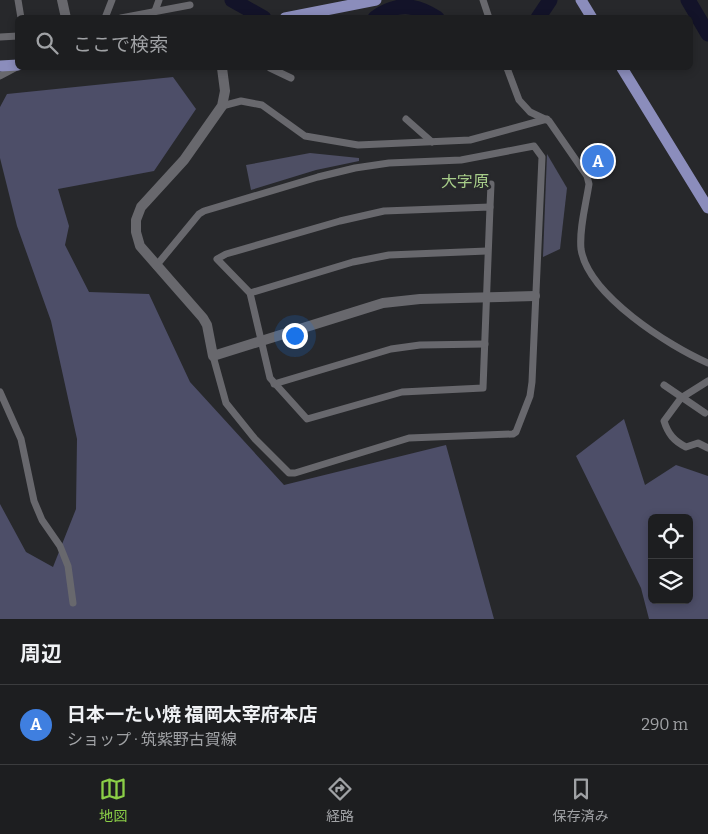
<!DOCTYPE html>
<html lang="ja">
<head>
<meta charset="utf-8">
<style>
	:root { --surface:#1d1e20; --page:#252729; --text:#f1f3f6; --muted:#a0a2a5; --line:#3b3c3e; --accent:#8bce47 }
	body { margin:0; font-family:Bitter,"Noto Sans JP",serif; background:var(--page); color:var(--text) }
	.controls { position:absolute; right:15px; bottom:15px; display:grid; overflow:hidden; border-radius:8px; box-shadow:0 2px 8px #0003 }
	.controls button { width:45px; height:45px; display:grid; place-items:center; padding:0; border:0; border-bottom:1px solid var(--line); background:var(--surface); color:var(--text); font:25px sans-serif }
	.you { position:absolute; left:294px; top:335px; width:18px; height:18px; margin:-12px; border:4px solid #fff; border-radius:50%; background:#1a73e8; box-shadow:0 0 0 8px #1a73e833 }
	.badge { display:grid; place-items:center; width:32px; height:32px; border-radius:50%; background:var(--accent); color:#fff; font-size:16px; font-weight:700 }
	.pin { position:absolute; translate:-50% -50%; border:2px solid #fff; box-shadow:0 1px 5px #0006 }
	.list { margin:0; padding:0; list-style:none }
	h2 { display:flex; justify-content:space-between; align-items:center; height:65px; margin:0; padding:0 20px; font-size:21px }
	h2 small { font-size:16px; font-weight:400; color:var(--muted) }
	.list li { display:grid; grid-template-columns:32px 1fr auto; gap:15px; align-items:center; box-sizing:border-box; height:80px; padding:0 20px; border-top:1px solid var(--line) }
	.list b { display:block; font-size:19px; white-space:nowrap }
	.list p { margin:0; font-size:16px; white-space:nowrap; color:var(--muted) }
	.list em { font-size:16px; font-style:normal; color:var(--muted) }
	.icon { flex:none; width:28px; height:28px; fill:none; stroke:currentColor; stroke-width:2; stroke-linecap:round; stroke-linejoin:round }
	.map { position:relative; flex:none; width:708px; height:619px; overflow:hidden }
	.search { position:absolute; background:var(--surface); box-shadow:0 2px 8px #0003; left:15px; right:15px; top:15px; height:55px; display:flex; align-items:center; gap:12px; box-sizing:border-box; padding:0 18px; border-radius:8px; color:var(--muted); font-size:19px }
	.sheet { height:145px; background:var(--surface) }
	nav { display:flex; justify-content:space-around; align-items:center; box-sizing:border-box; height:70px; border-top:1px solid var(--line); background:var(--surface); font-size:14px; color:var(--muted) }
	nav a { display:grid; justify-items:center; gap:2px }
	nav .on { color:var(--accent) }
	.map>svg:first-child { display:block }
	.green { fill:#4e4f64 }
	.forest { fill:#4d4e68; fill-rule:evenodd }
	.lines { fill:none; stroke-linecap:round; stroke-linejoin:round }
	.river { stroke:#131329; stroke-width:15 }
	.street { stroke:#68686d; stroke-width:7 }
	.secondary { stroke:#68686d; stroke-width:10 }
	.primary { stroke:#8b8dbc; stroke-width:11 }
	.labels { text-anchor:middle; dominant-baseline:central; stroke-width:5; stroke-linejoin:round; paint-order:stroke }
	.quarter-label { font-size:16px; fill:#a7cd89; stroke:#27282b }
</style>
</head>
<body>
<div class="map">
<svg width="708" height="619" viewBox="0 0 708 619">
	<rect width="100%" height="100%" fill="#27282b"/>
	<g class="green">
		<path d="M310,153L359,158V161L316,170L251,190L246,165Z"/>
		<path d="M547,154L567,188L560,249L543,257Z"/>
	</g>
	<g class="forest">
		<path d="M173,77L196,109L154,171L58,189L69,226L65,245L89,292L149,294L190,382L284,485L446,445L494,619H0V504L26,552L53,567L76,509L77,439L51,321L17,226L0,158V107L7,94Z"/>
		<path d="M624,419L645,485L676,465L708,476V619H649L641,588L576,456ZM652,518H689V600H652Z"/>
	</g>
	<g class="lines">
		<g class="river">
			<path d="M232,0L264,18"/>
			<path d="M688,0L708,34"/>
			<path d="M375,18C397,2 415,4 437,18"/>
			<path d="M538,18L550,0"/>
		</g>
		<g class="street">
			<path d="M18,0L21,18"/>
			<path d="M483,0L489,18"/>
			<path d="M155,11L159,0"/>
			<path d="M105,18L112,0"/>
			<path d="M121,18L190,5"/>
			<path d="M0,37L18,36"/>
			<path d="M270,68L291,78"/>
			<path d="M507,68L519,100L530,112L549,121L587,176L589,184C586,204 579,229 581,249C588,295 669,346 708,363"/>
			<path d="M0,76L17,67"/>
			<path d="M222,106L241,101L262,105L305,136L358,145L470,140L547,119"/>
			<path d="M406,119L432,142"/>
			<path d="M490,207L483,388L402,392L307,419L270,378L250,293L217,259L226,254L340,221L384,211Z"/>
			<path d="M490,207L491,184"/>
			<path d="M156,266L199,214L204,211L318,177L355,168L389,163L461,160L534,146L542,157L532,382L530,396L516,432L513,434L409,438L295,473H289L255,439L226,403L213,356"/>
			<path d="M250,293L353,262L389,255L487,251"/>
			<path d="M708,381L681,398L664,421C668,434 674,441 686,447L698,443L708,448"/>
			<path d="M274,384L391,349L420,345L485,344"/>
			<path d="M664,385L705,413"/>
			<path d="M0,392L21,439L34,501L42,520L60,546L68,566L73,603"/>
		</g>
		<g class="secondary">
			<path d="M62,0L66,18"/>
			<path d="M222,68L225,91L222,106L184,160L141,207L136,220V232L140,246L203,318L207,325L213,356L383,303L420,299L535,296"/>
		</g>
		<g class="primary">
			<path d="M581,0L592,18"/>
			<path d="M285,18L376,0"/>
			<path d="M0,66L18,65"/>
			<path d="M622,68L708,208"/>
		</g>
	</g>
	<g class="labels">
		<g class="quarter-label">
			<text x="465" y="181">大字原</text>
		</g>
	</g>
</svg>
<div class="controls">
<button><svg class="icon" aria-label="locate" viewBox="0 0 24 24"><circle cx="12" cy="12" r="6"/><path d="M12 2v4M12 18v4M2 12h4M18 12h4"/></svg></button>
<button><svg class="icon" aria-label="layers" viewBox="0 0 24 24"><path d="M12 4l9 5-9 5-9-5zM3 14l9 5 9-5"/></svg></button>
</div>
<div class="you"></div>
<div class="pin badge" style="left:598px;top:161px;background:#3f7fe0">A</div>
<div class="search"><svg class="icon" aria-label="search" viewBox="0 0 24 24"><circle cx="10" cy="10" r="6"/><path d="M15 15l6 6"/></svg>ここで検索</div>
</div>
<section class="sheet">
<h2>周辺<small></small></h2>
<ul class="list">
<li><span class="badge" style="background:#3f7fe0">A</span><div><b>日本一たい焼 福岡太宰府本店</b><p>ショップ · 筑紫野古賀線</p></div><em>290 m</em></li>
</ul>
</section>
<nav>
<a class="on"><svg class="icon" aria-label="map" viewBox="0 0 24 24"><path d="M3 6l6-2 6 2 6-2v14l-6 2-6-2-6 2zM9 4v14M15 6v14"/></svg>地図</a>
<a><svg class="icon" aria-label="directions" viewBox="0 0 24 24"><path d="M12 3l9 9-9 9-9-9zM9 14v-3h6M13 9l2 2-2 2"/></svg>経路</a>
<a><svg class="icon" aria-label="saved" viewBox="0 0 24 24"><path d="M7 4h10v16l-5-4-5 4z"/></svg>保存済み</a>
</nav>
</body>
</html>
